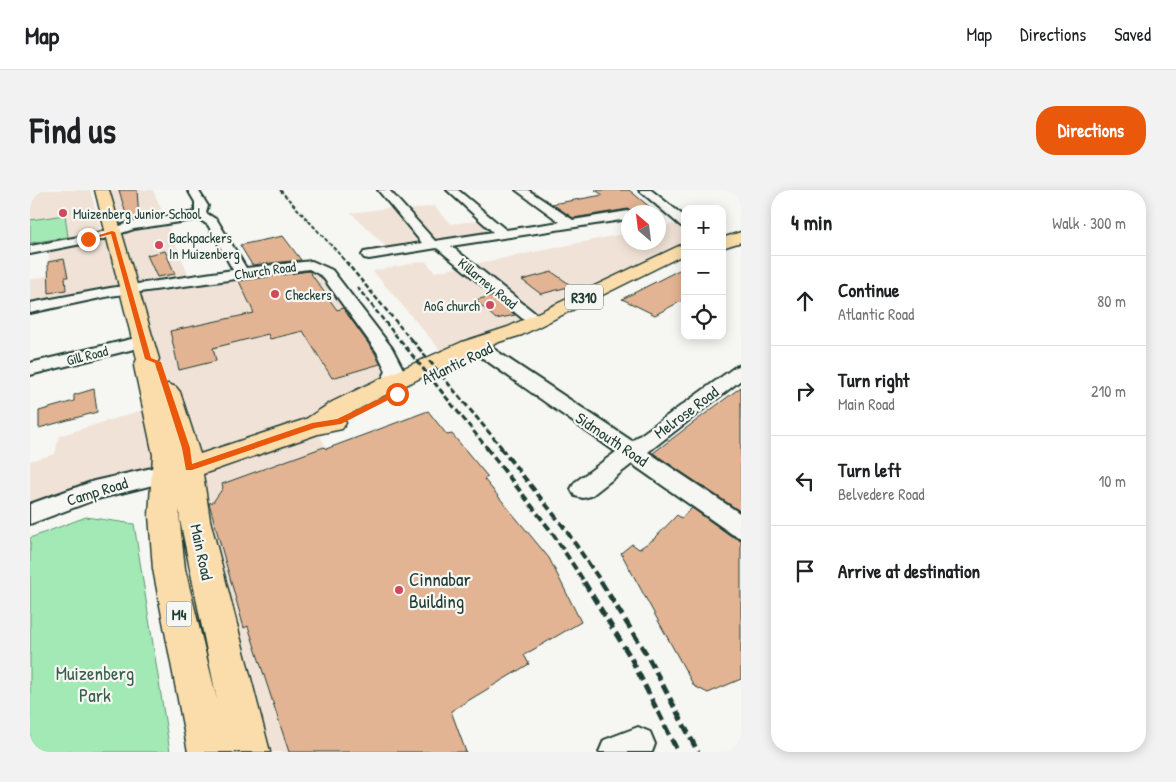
<!DOCTYPE html>
<html lang="en">
<head>
<meta charset="utf-8">
<style>
	:root { --surface:#fff; --page:#f2f2f2; --text:#202124; --muted:#757577; --line:#e0e0e0; --accent:#ea580c }
	body { margin:0; font-family:"Patrick Hand",sans-serif; background:var(--page); color:var(--text) }
	.controls { position:absolute; right:15px; top:15px; display:grid; overflow:hidden; border-radius:10px; box-shadow:0 2px 12px #0003 }
	.controls button { width:45px; height:45px; display:grid; place-items:center; padding:0; border:0; border-bottom:1px solid var(--line); background:var(--surface); color:var(--text); font:25px sans-serif }
	.compass { position:absolute; left:591px; top:15px; width:45px; height:45px; border-radius:50%; background:var(--surface); box-shadow:0 2px 12px #0003; rotate:332deg }
	.stop { position:absolute; width:15px; height:15px; margin:-11px; border:4px solid #ea580c; border-radius:50%; background:#fff }
	.stop.end { background:#ea580c; border-color:#fff; box-shadow:0 1px 5px #0008 }
	.list { margin:0; padding:0; list-style:none }
	h2 { display:flex; justify-content:space-between; align-items:center; height:65px; margin:0; padding:0 20px; font-size:21px }
	h2 small { font-size:16px; font-weight:400; color:var(--muted) }
	.list li { display:grid; grid-template-columns:32px 1fr auto; gap:15px; align-items:center; box-sizing:border-box; height:90px; padding:0 20px; border-top:1px solid var(--line) }
	.list b { display:block; font-size:19px; white-space:nowrap }
	.list p { margin:0; font-size:16px; white-space:nowrap; color:var(--muted) }
	.list em { font-size:16px; font-style:normal; color:var(--muted) }
	.icon { flex:none; width:28px; height:28px; fill:none; stroke:currentColor; stroke-width:2; stroke-linecap:round; stroke-linejoin:round }
	.map { position:relative; flex:none; width:711px; height:562px; overflow:hidden; border-radius:20px }
	header { display:flex; align-items:center; gap:30px; box-sizing:border-box; height:70px; padding:0 25px; background:var(--surface); border-bottom:1px solid var(--line) }
	header strong { font-size:24px }
	nav { display:flex; gap:28px; margin-inline-start:auto; font-size:18px }
	.intro { display:flex; align-items:center; justify-content:space-between; box-sizing:border-box; height:120px; padding:0 30px }
	h1 { margin:0; font-size:35px }
	.button { padding:12px 22px; border-radius:20px; background:var(--accent); color:#fff; font-size:18px; font-weight:700 }
	main { display:flex; gap:30px; padding:0 30px }
	aside { flex:1; background:var(--surface); border-radius:20px; box-shadow:0 2px 12px #0003 }
	.map>svg:first-child { display:block }
	.built { fill:#f0e2d6 }
	.green { fill:#a3e9b6; stroke:#619375 }
	.building { fill:#e3b493; stroke:#1f3d34 }
	.lines { fill:none; stroke-linecap:round; stroke-linejoin:round }
	.minor-casing { stroke:#1f3d34; stroke-width:4 }
	.primary-casing { stroke:#1f3d34; stroke-width:3 }
	.minor { fill:#f6f6f2; fill-rule:evenodd }
	.primary { fill:#fbddab; fill-rule:evenodd }
	.rail-far4 { stroke:#1f3d34; stroke-width:2; stroke-dasharray:4 2; stroke-linecap:butt }
	.rail-far3 { stroke:#1f3d34; stroke-width:2.5; stroke-dasharray:5 2.5; stroke-linecap:butt }
	.rail-far2 { stroke:#1f3d34; stroke-width:3; stroke-dasharray:6 3; stroke-linecap:butt }
	.rail-far1 { stroke:#1f3d34; stroke-width:4; stroke-dasharray:8 4; stroke-linecap:butt }
	.rail { stroke:#1f3d34; stroke-width:5; stroke-dasharray:10 5; stroke-linecap:butt }
	.route { fill:#ea580c }
	.poi-dot { fill:#d1495b; stroke:#f6f6f2; stroke-width:2 }
	.labels { text-anchor:middle; dominant-baseline:central; stroke-width:4.5; stroke-linejoin:round; paint-order:stroke }
	.far-poi-label { font-size:14px; fill:#1f3d34; stroke:#f6f6f2; text-anchor:start }
	.far-street-label { font-size:14px; fill:#1f3d34; stroke:#f6f6f2 }
	.shield { fill:#f6f6f2; stroke:#60746d; stroke-width:1 }
	.shield-label { font-size:15px; font-weight:bold; fill:#1f3d34 }
	.street-label { font-size:16px; fill:#1f3d34; stroke:#f6f6f2 }
	.near-poi-label { font-size:19px; fill:#1f3d34; stroke:#f6f6f2; text-anchor:start }
	.near-park-label { font-size:19px; fill:#395f4e; stroke:#f6f6f2 }
</style>
</head>
<body>
<header>
<strong>Map</strong>
<nav><a>Map</a><a>Directions</a><a>Saved</a></nav>
</header>
<div class="intro"><h1>Find us</h1><a class="button">Directions</a></div>
<main>
<div class="map">
<svg width="711" height="562" viewBox="0 0 711 562">
	<rect width="100%" height="100%" fill="#f6f6f2"/>
	<filter id="ink" filterUnits="userSpaceOnUse"><feTurbulence type="fractalNoise" baseFrequency=".02" numOctaves="2"/><feDisplacementMap in="SourceGraphic" scale="10" xChannelSelector="R" yChannelSelector="G"/><feConvolveMatrix kernelMatrix="1 2 1 2 8 2 1 2 1" color-interpolation-filters="sRGB"/></filter>
	<g filter="url(#ink)">
		<g class="built">
			<path d="M0,0H60L71,40L63,45L0,56Z"/>
			<path d="M72,0H123L161,91L269,75L290,78L356,162L359,194L367,204L308,232L285,235L421,521L436,562H179L135,284L0,324V271L25,264L29,246L125,216L97,94L0,115V90L20,85L18,56L82,42Z"/>
			<path d="M404,16L421,34L456,30L474,45L362,62L321,23L367,17L370,21Z"/>
			<path d="M653,32L655,58L423,175L343,81L395,71L405,82L598,43V52H628L629,37Z"/>
		</g>
		<g class="green">
			<path d="M35,25L38,47L0,53V30Z"/>
			<path d="M56,327L104,334L140,562H0V348Z"/>
		</g>
		<g class="building">
			<path d="M89,0H107L109,29L98,31Z"/>
			<path d="M565,0H599L626,22H604L598,19L543,28L522,14L573,5Z"/>
			<path d="M253,46L271,70L222,75L210,55Z"/>
			<path d="M135,61L145,84L127,87L117,65Z"/>
			<path d="M34,69L38,87H35L36,100L19,103L18,72Z"/>
			<path d="M655,77V109L625,125L592,109Z"/>
			<path d="M279,81L307,120L313,118L345,163L350,174L302,188L273,141L240,149L238,144L183,158L186,171L149,180L140,141L224,123L209,91Z"/>
			<path d="M522,82L542,96L511,104L492,90Z"/>
			<path d="M462,106L485,125L466,129L445,110Z"/>
			<path d="M711,197V322L623,263Z"/>
			<path d="M64,199L67,222L9,238V221L44,211V205Z"/>
			<path d="M398,221L417,245L422,244L458,287L454,289L519,368L551,432L494,465L499,474L421,521L436,562H259L218,436L214,438L179,313L183,312L193,298L192,294L294,257L296,259Z"/>
			<path d="M662,318L701,346L711,350V489L678,503L664,496L591,363L602,354L609,359L624,349L647,325L651,328Z"/>
		</g>
		<g class="lines">
			<g class="minor-casing">
				<g id="minor">
					<path d="M158,0H168L178,16L176,23L187,30L216,78L282,71L302,80L362,158L374,181L366,198L359,200L352,198L350,194L356,181L347,162L292,86L279,79L80,106L0,123V113L80,98L203,80L178,35L169,29L104,39L67,51L0,64V56L65,44L102,32L165,22V12Z"/>
					<path d="M348,0H359L405,51L463,42L417,0H428L476,40L530,32L486,0H498L543,30L598,21L602,22H598V29L421,56L511,128L513,131L511,134H499L407,58L339,69L334,68L332,65L334,62L392,53Z"/>
					<path d="M609,0H621L655,27V37L651,36Z"/>
					<path d="M114,146L120,147L123,151L120,155L0,185V173Z"/>
					<path d="M453,155L459,156L602,251L705,177L711,175V190L618,262L711,324V348L702,344L602,274L561,306L553,308L545,306L541,299L545,292L586,262L447,164L444,160L447,156Z"/>
					<path d="M135,275L143,278L146,284L143,290L67,309L0,334V314L64,291Z"/>
					<path d="M608,537L620,542L625,554L622,562H569L574,550Z"/>
				</g>
			</g>
			<g class="primary-casing">
				<g id="primary">
					<path d="M65,0H79L129,169L126,176L131,196L138,194L146,197L150,202L170,264L276,229L302,212L345,191L432,152L478,137L655,53V64L492,145L469,152L436,166L347,209L313,228L316,233L312,239L288,244L173,284L180,330L240,562H158L123,379L119,325L123,265L104,176L107,169ZM149,319L150,330L187,510L155,379L149,325Z"/>
					<path d="M711,42V52L692,58V48Z"/>
				</g>
			</g>
			<use href="#minor" class="minor"/>
			<use href="#primary" class="primary"/>
			<path class="rail-far4" d="M250,0L312,67"/>
			<g class="rail-far3">
				<path d="M311,66L383,152"/>
				<path d="M327,97L371,152"/>
			</g>
			<g class="rail-far2">
				<path d="M370,150L457,258"/>
				<path d="M382,150L472,258"/>
			</g>
			<g class="rail-far1">
				<path d="M456,257L521,341L555,393"/>
				<path d="M470,257L533,336L572,393"/>
			</g>
			<g class="rail">
				<path d="M554,392L601,468L648,562"/>
				<path d="M571,392L617,465L668,562"/>
			</g>
		</g>
	</g>
	<path class="route" d="M82,41L85,42L121,168L131,172L160,258L162,274L282,233L307,229L364,202L370,204L311,234L285,238L162,280H156L152,258L125,173L115,169L81,44L58,50L56,49Z"/>
	<g class="poi-dot">
		<circle cx="33" cy="23" r="5"/>
		<circle cx="129" cy="55" r="5"/>
		<circle cx="245" cy="104" r="5"/>
		<circle cx="460" cy="115" r="5"/>
		<circle cx="369" cy="400" r="5"/>
	</g>
	<g class="labels">
		<g class="far-poi-label">
			<text x="43" y="23">Muizenberg Junior School</text>
			<text x="139" y="47">Backpackers<tspan x="139" dy="16">In Muizenberg</tspan></text>
			<text x="255" y="104">Checkers</text>
			<text x="450" y="115" text-anchor="end">AoG church</text>
		</g>
		<g class="far-street-label">
			<text transform="translate(235 80) rotate(-8)">Church Road</text>
			<text transform="translate(458 93) rotate(39)">Killarney Road</text>
			<text transform="translate(57 165) rotate(-14)">Gill Road</text>
		</g>
		<g class="shield">
			<rect x="535" y="94.5" width="38" height="25" rx="4"/>
			<rect x="136.5" y="411.5" width="25" height="25" rx="4"/>
		</g>
		<g class="shield-label">
			<text x="554" y="107">R310</text>
			<text x="149" y="424">M4</text>
		</g>
		<g class="street-label">
			<text transform="translate(427 173) rotate(-26)">Atlantic Road</text>
			<text transform="translate(656 222) rotate(-37)">Melrose Road</text>
			<text transform="translate(582 249) rotate(34)">Sidmouth Road</text>
			<text transform="translate(67 301) rotate(-17)">Camp Road</text>
			<text transform="translate(172 362) rotate(78)">Main Road</text>
		</g>
		<g class="near-poi-label">
			<text x="379" y="389">Cinnabar<tspan x="379" dy="22">Building</tspan></text>
		</g>
		<g class="near-park-label">
			<text x="65" y="483">Muizenberg<tspan x="65" dy="22">Park</tspan></text>
		</g>
	</g>
</svg>
<div class="controls">
<button>+</button>
<button>−</button>
<button><svg class="icon" aria-label="locate" viewBox="0 0 24 24"><circle cx="12" cy="12" r="6"/><path d="M12 2v4M12 18v4M2 12h4M18 12h4"/></svg></button>
</div>
<svg class="compass" viewBox="-18 -18 36 36"><path d="M0-13l5 13h-10z" fill="#e53935"/><path d="M0 13l5-13h-10z" fill="#757577"/></svg>
<div class="stop" style="left:367px;top:204px"></div>
<div class="stop end" style="left:58px;top:49px"></div>
</div>
<aside>
<h2>4 min<small>Walk · 300 m</small></h2>
<ul class="list">
<li><svg class="icon" aria-label="ahead" viewBox="0 0 24 24"><path d="M12 20V5M6 11l6-6 6 6"/></svg><div><b>Continue</b><p>Atlantic Road</p></div><em>80 m</em></li>
<li><svg class="icon" aria-label="right" viewBox="0 0 24 24"><path d="M7 20v-9h11M14 6l5 5-5 5"/></svg><div><b>Turn right</b><p>Main Road</p></div><em>210 m</em></li>
<li><svg class="icon" aria-label="left" viewBox="0 0 24 24"><path d="M17 20v-9H6M10 6l-5 5 5 5"/></svg><div><b>Turn left</b><p>Belvedere Road</p></div><em>10 m</em></li>
<li><svg class="icon" aria-label="arrive" viewBox="0 0 24 24"><path d="M6 21V4h12l-3 4 3 4H6"/></svg><div><b>Arrive at destination</b></div></li>
</ul>
</aside>
</main>
</body>
</html>
